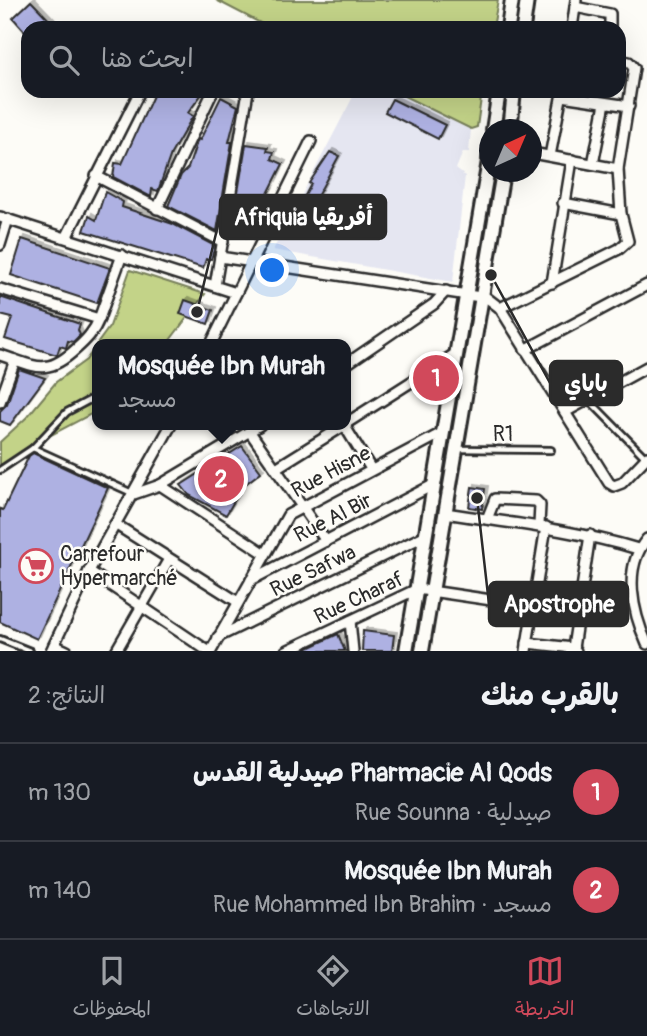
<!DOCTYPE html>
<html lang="ar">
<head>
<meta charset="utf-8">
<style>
	:root { --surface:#171b24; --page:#20242c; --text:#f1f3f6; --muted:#9ea1a6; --line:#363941; --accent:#d1495b }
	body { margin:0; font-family:Pangolin,"Playpen Sans Arabic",sans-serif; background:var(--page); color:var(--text); direction:rtl }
	.compass { position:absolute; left:479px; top:119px; width:63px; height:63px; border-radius:50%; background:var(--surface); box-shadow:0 7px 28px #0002; rotate:44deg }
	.you { position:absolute; left:273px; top:271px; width:24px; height:24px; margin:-18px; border:5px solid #fff; border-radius:50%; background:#1a73e8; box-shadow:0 0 0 10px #1a73e833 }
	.badge { display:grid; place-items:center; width:46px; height:46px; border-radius:50%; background:var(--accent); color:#fff; font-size:23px; font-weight:700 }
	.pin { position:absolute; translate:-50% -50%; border:4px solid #fff; box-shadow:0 2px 7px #0006 }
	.popup { position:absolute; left:92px; top:339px; width:259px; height:91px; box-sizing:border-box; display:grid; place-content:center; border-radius:14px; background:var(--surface); filter:drop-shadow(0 2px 5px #0005); font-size:23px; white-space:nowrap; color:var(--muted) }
	.popup b { font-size:26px; color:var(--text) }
	.popup::after { content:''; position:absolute; left:50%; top:100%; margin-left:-14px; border:14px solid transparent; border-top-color:var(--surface) }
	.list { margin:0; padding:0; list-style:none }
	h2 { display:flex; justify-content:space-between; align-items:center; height:91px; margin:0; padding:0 28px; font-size:30px }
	h2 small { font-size:23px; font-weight:400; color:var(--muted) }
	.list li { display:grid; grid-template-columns:46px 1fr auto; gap:21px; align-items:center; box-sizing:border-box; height:98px; padding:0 28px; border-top:2px solid var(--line) }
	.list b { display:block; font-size:26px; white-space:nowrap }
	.list p { margin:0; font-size:23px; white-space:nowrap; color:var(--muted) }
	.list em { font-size:23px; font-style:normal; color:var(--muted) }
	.icon { flex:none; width:38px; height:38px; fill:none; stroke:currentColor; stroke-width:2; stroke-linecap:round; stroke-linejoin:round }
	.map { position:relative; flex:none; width:647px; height:651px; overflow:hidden; direction:ltr }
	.search { position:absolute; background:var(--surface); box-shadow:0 7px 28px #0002; left:21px; right:21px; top:21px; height:77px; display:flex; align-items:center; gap:18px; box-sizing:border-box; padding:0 24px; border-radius:21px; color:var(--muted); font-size:26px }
	.sheet { height:287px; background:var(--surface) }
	nav { display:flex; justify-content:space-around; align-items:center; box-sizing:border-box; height:98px; border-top:2px solid var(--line); background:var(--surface); font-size:19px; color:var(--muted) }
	nav a { display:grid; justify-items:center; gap:4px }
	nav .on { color:var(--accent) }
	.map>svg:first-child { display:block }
	.built { fill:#e5e6f1 }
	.green { fill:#c3d388; stroke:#777f5a; stroke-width:2 }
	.building { fill:#aeb1e2; stroke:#2b2b2b; stroke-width:2; filter:url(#shadow) }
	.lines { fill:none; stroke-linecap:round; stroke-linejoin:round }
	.lane-casing { stroke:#2b2b2b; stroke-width:10 }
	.street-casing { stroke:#2b2b2b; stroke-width:14 }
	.secondary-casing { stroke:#2b2b2b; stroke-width:18 }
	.lane { stroke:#fdfcf7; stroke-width:4.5 }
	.street { stroke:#fdfcf7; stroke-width:9 }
	.secondary { stroke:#fdfcf7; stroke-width:12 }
	.labels { text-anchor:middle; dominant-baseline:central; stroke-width:5; stroke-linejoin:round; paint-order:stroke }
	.street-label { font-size:21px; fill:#2b2b2b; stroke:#fdfcf7 }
	.poi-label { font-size:21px; fill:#2b2b2b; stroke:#fdfcf7; text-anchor:start }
	.leader { fill:none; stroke:#2b2b2b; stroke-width:2.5 }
	.callout-dot { fill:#2b2b2b; stroke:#fdfcf7; stroke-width:2.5 }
	.callout { fill:#2b2b2b; stroke:#2b2b2b; stroke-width:2.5 }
	.callout-label { font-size:23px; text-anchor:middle; font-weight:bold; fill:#fff }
</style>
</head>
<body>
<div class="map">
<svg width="647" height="651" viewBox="0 0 647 651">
	<defs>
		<filter id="shadow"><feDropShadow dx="3" dy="-3" stdDeviation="0" flood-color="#0004"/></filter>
	</defs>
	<rect width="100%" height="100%" fill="#fdfcf7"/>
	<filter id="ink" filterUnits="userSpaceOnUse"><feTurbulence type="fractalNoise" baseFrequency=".0143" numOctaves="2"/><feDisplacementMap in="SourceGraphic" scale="14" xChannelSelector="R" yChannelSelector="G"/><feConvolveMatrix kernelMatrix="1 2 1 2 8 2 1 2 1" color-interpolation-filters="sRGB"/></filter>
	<g filter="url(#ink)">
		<path class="built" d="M356,91H394L471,129L469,152H463L456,169L465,176L453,282L273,250Z"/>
		<g class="green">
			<path d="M216,0H498L493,28H270Z"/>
			<path d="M394,91H482L477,127L471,129Z"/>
			<path d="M130,270L205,294L167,344H97L110,326Z"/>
			<path d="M97,345V411L28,447L0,466V442L27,417L56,382L86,360Z"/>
		</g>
		<g class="building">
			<path d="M31,1L57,28H28V35L13,18Z"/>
			<path d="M155,91H204L188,113L193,116L171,154L158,191L152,189L151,197L113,177L115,163L122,164Z"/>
			<path d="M221,97L238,106L229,142H232L217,231L168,206L181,175L188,168L198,139L200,140Z"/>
			<path d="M392,99L445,125L438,139L385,112Z"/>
			<path d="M246,144L268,147L267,151L274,152L272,159L283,164L246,237L231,234Z"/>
			<path d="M330,152L339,156L307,215L298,209L311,184L309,183Z"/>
			<path d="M105,192L123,202L122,207L173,224L215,246L211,259H206L203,268L84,231L89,216L96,220Z"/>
			<path d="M22,239L110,268L97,303L11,275Z"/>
			<path d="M0,297L80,324L78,330L80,335L73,342L68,341L66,348L60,346L57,355L5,339L12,318L0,315Z"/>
			<path d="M185,300L213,310L208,324L180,314Z"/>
			<path d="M19,369L45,378L10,425L0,421V411L7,404Z"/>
			<path d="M242,446L261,472L243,486L226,515L189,495L181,485Z"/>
			<path d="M33,453L108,488L37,639L0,622V509L3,510L29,456Z"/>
			<path d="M472,487L485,489L482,509L469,507Z"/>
			<path d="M363,631L394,635L392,651H362Z"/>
			<path d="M338,634L345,651H302Z"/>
		</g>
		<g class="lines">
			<g class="lane-casing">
				<g id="lane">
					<path d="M588,399L645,457"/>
					<path d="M33,448L67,412L97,396"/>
					<path d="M460,449L551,450"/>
					<path d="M0,470L33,448L132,493"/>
					<path d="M0,639L30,651"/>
				</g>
			</g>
			<g class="street-casing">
				<g id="street">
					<path d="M575,7L610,14V28"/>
					<path d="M572,28L576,0"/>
					<path d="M562,96L629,106"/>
					<path d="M532,153L618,169"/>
					<path d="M550,156L562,93"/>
					<path d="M593,164L605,103"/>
					<path d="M96,176L223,242"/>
					<path d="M563,203L621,214"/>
					<path d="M157,209L213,91"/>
					<path d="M0,217L236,293"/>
					<path d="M67,236L140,91"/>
					<path d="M0,245L8,219"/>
					<path d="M220,257L487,298L500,308L609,483L614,486L622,483L647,457"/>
					<path d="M552,283L572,160"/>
					<path d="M215,286L248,91"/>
					<path d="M0,289L99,319C94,332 86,340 76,349C46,377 36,366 0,355"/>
					<path d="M500,308L619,249L628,241L621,214L618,169L634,68L629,62L619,60"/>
					<path d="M99,319L122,255"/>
					<path d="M211,344L311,141"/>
					<path d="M525,350L647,285"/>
					<path d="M345,365L434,304L446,291"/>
					<path d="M0,402L15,360"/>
					<path d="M565,412L647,367"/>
					<path d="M345,424L455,354"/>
					<path d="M344,425L371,469"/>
					<path d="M250,432L326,541"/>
					<path d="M276,468L345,425"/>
					<path d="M160,485L264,553"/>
					<path d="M134,494L160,485L260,425"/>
					<path d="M445,513C511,523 575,530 638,549"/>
					<path d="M487,519L495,499L536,501L540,505L539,525"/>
					<path d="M115,524L238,602"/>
					<path d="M647,539C622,568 633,613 647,644"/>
					<path d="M89,571L208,651"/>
					<path d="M251,580L433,485"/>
					<path d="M350,621L353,651"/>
					<path d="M218,637L424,536"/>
					<path d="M527,643L573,648"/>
					<path d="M54,645L67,651"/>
					<path d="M51,651L89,571L171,425"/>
					<path d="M116,651L169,559"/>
					<path d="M211,651L288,515L442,433"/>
					<path d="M286,651L417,589L532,606"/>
					<path d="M526,651L546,527"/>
					<path d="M576,651L573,648L590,535"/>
				</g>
			</g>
			<g class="secondary-casing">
				<g id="secondary">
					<path d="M508,28L512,0"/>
					<path d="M523,28L527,0"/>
					<path d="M493,130L499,91"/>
					<path d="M510,130L514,91"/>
					<path d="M406,651L490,155"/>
					<path d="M422,651L503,172"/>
				</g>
			</g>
			<use href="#lane" class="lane"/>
			<use href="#street" class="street"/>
			<use href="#secondary" class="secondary"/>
		</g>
	</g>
	<defs>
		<g id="supermarket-ring" transform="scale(1.75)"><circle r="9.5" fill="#fdfcf7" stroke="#d1495b" stroke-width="1.5"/><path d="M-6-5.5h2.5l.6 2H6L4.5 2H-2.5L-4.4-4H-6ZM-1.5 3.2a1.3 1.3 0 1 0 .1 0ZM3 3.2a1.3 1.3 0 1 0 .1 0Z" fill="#d1495b"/></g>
	</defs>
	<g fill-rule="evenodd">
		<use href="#supermarket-ring" x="36" y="566"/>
	</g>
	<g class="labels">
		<g class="street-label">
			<text x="503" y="434">R1</text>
			<text transform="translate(331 472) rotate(-28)">Rue Hisne</text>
			<text transform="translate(333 518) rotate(-27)">Rue Al Bir</text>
			<text transform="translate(313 571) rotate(-26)">Rue Safwa</text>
			<text transform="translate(359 598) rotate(-25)">Rue Charaf</text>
		</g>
		<g class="poi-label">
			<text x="60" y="554">Carrefour<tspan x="60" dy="24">Hypermarché</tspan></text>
		</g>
	</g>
	<path class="leader" d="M197 312L220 217M491 275L550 383M477 498L489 604"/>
	<g class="callout-dot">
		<circle cx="197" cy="312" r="7"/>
		<circle cx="491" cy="275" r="7"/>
		<circle cx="477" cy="498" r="7"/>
	</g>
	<g class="callout">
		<rect x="220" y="195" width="166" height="44" rx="7"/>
		<rect x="550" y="361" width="72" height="44" rx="7"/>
		<rect x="489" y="582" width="139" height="44" rx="7"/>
	</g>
	<g class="callout-label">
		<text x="303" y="225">Afriquia أفريقيا</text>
		<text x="586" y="391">باباي</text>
		<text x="559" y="612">Apostrophe</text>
	</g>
</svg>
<svg class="compass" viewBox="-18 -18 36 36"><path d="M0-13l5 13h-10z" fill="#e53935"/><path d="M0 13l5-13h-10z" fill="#9ea1a6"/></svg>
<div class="you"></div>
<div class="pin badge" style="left:436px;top:378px">1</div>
<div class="pin badge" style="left:221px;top:479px">2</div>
<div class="popup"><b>Mosquée Ibn Murah</b>مسجد</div>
<div class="search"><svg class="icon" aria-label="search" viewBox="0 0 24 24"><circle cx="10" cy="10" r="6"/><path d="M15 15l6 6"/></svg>ابحث هنا</div>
</div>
<section class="sheet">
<h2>بالقرب منك<small>النتائج: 2</small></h2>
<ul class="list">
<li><span class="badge">1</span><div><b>Pharmacie Al Qods صيدلية القدس</b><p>صيدلية · Rue Sounna</p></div><em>130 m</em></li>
<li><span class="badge">2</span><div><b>Mosquée Ibn Murah</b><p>مسجد · Rue Mohammed Ibn Brahim</p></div><em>140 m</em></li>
</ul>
</section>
<nav>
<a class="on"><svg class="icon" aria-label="map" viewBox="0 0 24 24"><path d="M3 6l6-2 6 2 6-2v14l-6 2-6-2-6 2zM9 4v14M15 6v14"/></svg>الخريطة</a>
<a><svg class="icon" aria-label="directions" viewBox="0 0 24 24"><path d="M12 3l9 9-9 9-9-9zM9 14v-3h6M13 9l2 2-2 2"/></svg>الاتجاهات</a>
<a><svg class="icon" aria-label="saved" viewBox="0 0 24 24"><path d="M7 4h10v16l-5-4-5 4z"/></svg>المحفوظات</a>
</nav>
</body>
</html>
